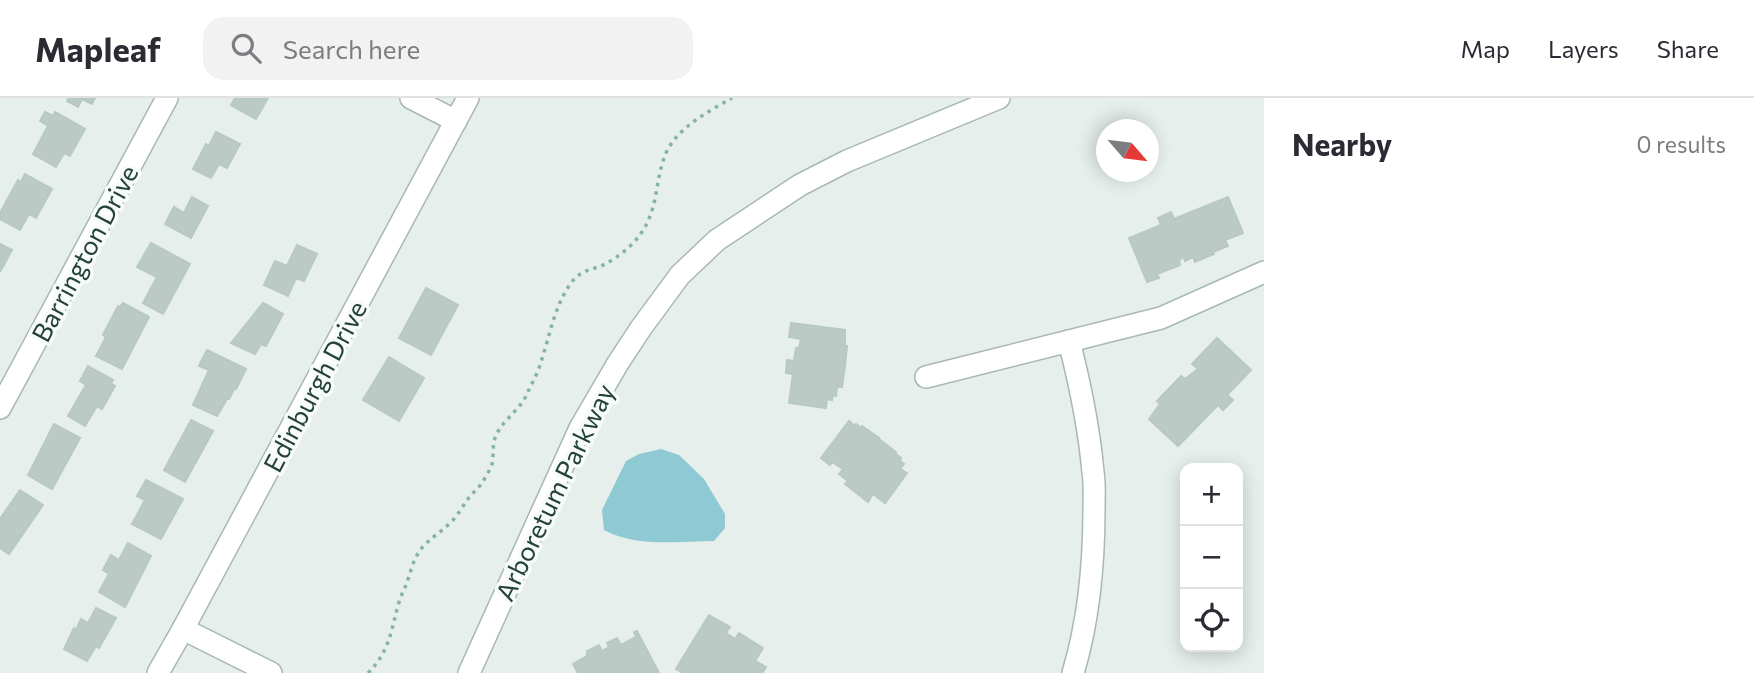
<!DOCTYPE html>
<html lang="en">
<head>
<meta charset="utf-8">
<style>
	:root { --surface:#fff; --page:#f2f2f3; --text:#2b2b33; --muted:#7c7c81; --line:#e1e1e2 }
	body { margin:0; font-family:Commissioner,sans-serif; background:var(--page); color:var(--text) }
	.controls { position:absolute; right:21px; bottom:21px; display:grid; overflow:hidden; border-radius:14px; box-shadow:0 4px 18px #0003 }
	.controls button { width:63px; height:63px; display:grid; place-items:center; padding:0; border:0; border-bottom:2px solid var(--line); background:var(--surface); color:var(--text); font:35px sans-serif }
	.compass { position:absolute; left:1096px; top:21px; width:63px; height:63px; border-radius:50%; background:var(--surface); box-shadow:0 4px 18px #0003; rotate:118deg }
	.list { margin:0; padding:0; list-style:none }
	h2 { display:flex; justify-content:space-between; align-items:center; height:91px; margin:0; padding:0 28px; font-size:30px }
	h2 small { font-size:23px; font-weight:400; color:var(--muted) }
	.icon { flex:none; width:38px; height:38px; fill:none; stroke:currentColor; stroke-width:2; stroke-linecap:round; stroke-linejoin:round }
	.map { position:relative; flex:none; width:1264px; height:575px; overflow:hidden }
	header { display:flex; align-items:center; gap:42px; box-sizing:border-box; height:98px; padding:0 35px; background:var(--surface); border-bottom:2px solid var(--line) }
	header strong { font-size:33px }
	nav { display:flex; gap:38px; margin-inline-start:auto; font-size:24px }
	.search { width:490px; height:63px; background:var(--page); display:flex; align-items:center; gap:18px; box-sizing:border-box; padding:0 24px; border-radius:21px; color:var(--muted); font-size:26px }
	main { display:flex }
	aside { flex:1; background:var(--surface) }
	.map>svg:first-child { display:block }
	.water { fill:#8ec9d4 }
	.building { fill:#bbcac4; stroke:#b8c9c2; stroke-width:2 }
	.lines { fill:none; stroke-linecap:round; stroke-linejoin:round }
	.minor-casing { stroke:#a8b8b2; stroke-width:24 }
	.path { stroke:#86b3a5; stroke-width:3.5; stroke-dasharray:3.5 5; stroke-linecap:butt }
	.minor { stroke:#fff; stroke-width:21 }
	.labels { text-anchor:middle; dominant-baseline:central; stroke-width:7; stroke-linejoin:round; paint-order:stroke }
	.street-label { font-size:26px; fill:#24423a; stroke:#f7fbf9 }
</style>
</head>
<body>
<header>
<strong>Mapleaf</strong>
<div class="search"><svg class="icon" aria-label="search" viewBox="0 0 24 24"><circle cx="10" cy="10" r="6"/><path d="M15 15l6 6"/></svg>Search here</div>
<nav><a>Map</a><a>Layers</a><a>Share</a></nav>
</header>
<main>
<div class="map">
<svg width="1264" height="575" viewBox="0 0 1264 575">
	<rect width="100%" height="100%" fill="#e6efeb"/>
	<path class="water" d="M661,351L679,357L704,381L725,416V430L714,443C676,443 638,450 604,432L602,412L626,363L639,356Z"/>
	<g class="building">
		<path d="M68,0H95L92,6L82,1L78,9L67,3Z"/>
		<path d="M235,0H268L256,21L231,7Z"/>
		<path d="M45,14L53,18L55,14L85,31L70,58L64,55L56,69L33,56L48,28L40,23Z"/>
		<path d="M216,34L240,46L227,70L219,66L211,80L193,71L206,46L209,48Z"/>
		<path d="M25,76L52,91L36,120L29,116L20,132L0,121V115L18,82L21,84Z"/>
		<path d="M192,99L208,108L191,140L165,126L174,109L184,115Z"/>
		<path d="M1228,99L1243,135L1225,142L1228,148L1213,154L1214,156L1195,164L1193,159L1185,163L1184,159L1179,162L1180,167L1157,176L1159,180L1147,184L1129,140L1161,127L1158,120L1171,114L1174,121Z"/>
		<path d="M151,145L190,166L163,216L143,205L157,179L137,169Z"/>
		<path d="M0,146L12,152L0,174Z"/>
		<path d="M297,147L317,156L304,183L296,180L288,198L264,187L275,163L287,168Z"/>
		<path d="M426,190L458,207L431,257L399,240Z"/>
		<path d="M123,205L149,219L122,271L96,258L106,239L103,237L118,208L120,209Z"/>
		<path d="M263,205L283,216L266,248L261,246L255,256L231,245Z"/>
		<path d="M791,225L845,232V248H847L845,267L841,268H845L842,289H837L836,298L833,297L832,302L827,301L826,310L789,305L793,276L786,275L787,262L794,263L796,250H799L801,241L789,239Z"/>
		<path d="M1217,240L1251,272L1227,297L1233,302L1223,312L1218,307L1178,348L1149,321L1160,306L1157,303L1181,278L1185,281L1198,271L1192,266Z"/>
		<path d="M207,252L246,271L236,291H234L229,301H227L217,318L193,307L209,272L199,268Z"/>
		<path d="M389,259L424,280L399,323L363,302Z"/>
		<path d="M88,268L113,282L111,286L115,288L102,311L97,308L85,328L68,318L86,287L80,283Z"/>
		<path d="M191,322L213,333L185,384L164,372Z"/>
		<path d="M849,323L855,328L856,326L861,330L862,328L879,340L876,344L879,341L896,354L895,355L901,360L900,363L904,366L900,371L907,375L885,405L873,396L868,404L845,386L848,383L839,376L843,371L832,364L830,367L821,360Z"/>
		<path d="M54,326L80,340L52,391L28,377Z"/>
		<path d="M146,382L183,401L161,441L132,426L145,402L137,398Z"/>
		<path d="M20,392L43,407L9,456L0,450V421Z"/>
		<path d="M128,445L151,458L125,509L99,494L109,476L103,472L111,457L119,462Z"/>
		<path d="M96,510L116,520L99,550L96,548L87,563L64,551L74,530L76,532L81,521L88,525Z"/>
		<path d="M709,517L730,529L726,535L735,541L739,535L763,550L755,563L766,569L762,575H683L676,571Z"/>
		<path d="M637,533L659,575H578L573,566L587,558V553L599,547L602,553L609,549L607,545L617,540L621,547L636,539L634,534Z"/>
	</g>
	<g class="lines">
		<g class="minor-casing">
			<g id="minor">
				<path d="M411,0L456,23"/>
				<path d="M1069,243C1080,286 1089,330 1093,374C1095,386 1094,399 1094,411C1094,467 1089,522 1073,575"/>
				<path d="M926,279L1161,220L1264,174"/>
				<path d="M0,310L167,0"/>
				<path d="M183,531L271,575"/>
				<path d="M158,575L183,531L468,0"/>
				<path d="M469,575L580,330L618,265L641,230L680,177L717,142L800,87L847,63L999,0"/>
			</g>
		</g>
		<path class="path" d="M368,575C390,553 391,532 399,504C401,497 405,491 407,484C410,476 412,467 416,459C424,443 437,438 449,426C457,419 462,409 468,401C472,395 478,391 482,385C485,380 490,372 492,366C494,358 492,349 495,340C501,323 518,314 526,298C531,287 538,275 541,264C550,237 554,209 571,185C582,170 593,173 607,165C618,159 632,148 639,138C657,115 655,89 663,63C672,32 706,15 732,0"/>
		<use href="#minor" class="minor"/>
	</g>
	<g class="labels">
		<g class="street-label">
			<text transform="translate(84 155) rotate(-62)">Barrington Drive</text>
			<text transform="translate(314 288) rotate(-62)">Edinburgh Drive</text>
			<text transform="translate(554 394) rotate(-64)">Arboretum Parkway</text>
		</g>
	</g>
</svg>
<div class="controls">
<button>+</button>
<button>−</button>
<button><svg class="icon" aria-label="locate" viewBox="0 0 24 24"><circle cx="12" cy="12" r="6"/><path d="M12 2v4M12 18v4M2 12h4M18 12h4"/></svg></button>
</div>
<svg class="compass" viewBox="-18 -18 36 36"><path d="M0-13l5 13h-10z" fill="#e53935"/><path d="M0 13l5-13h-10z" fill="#7c7c81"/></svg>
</div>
<aside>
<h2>Nearby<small>0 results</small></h2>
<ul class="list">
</ul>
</aside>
</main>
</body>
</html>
